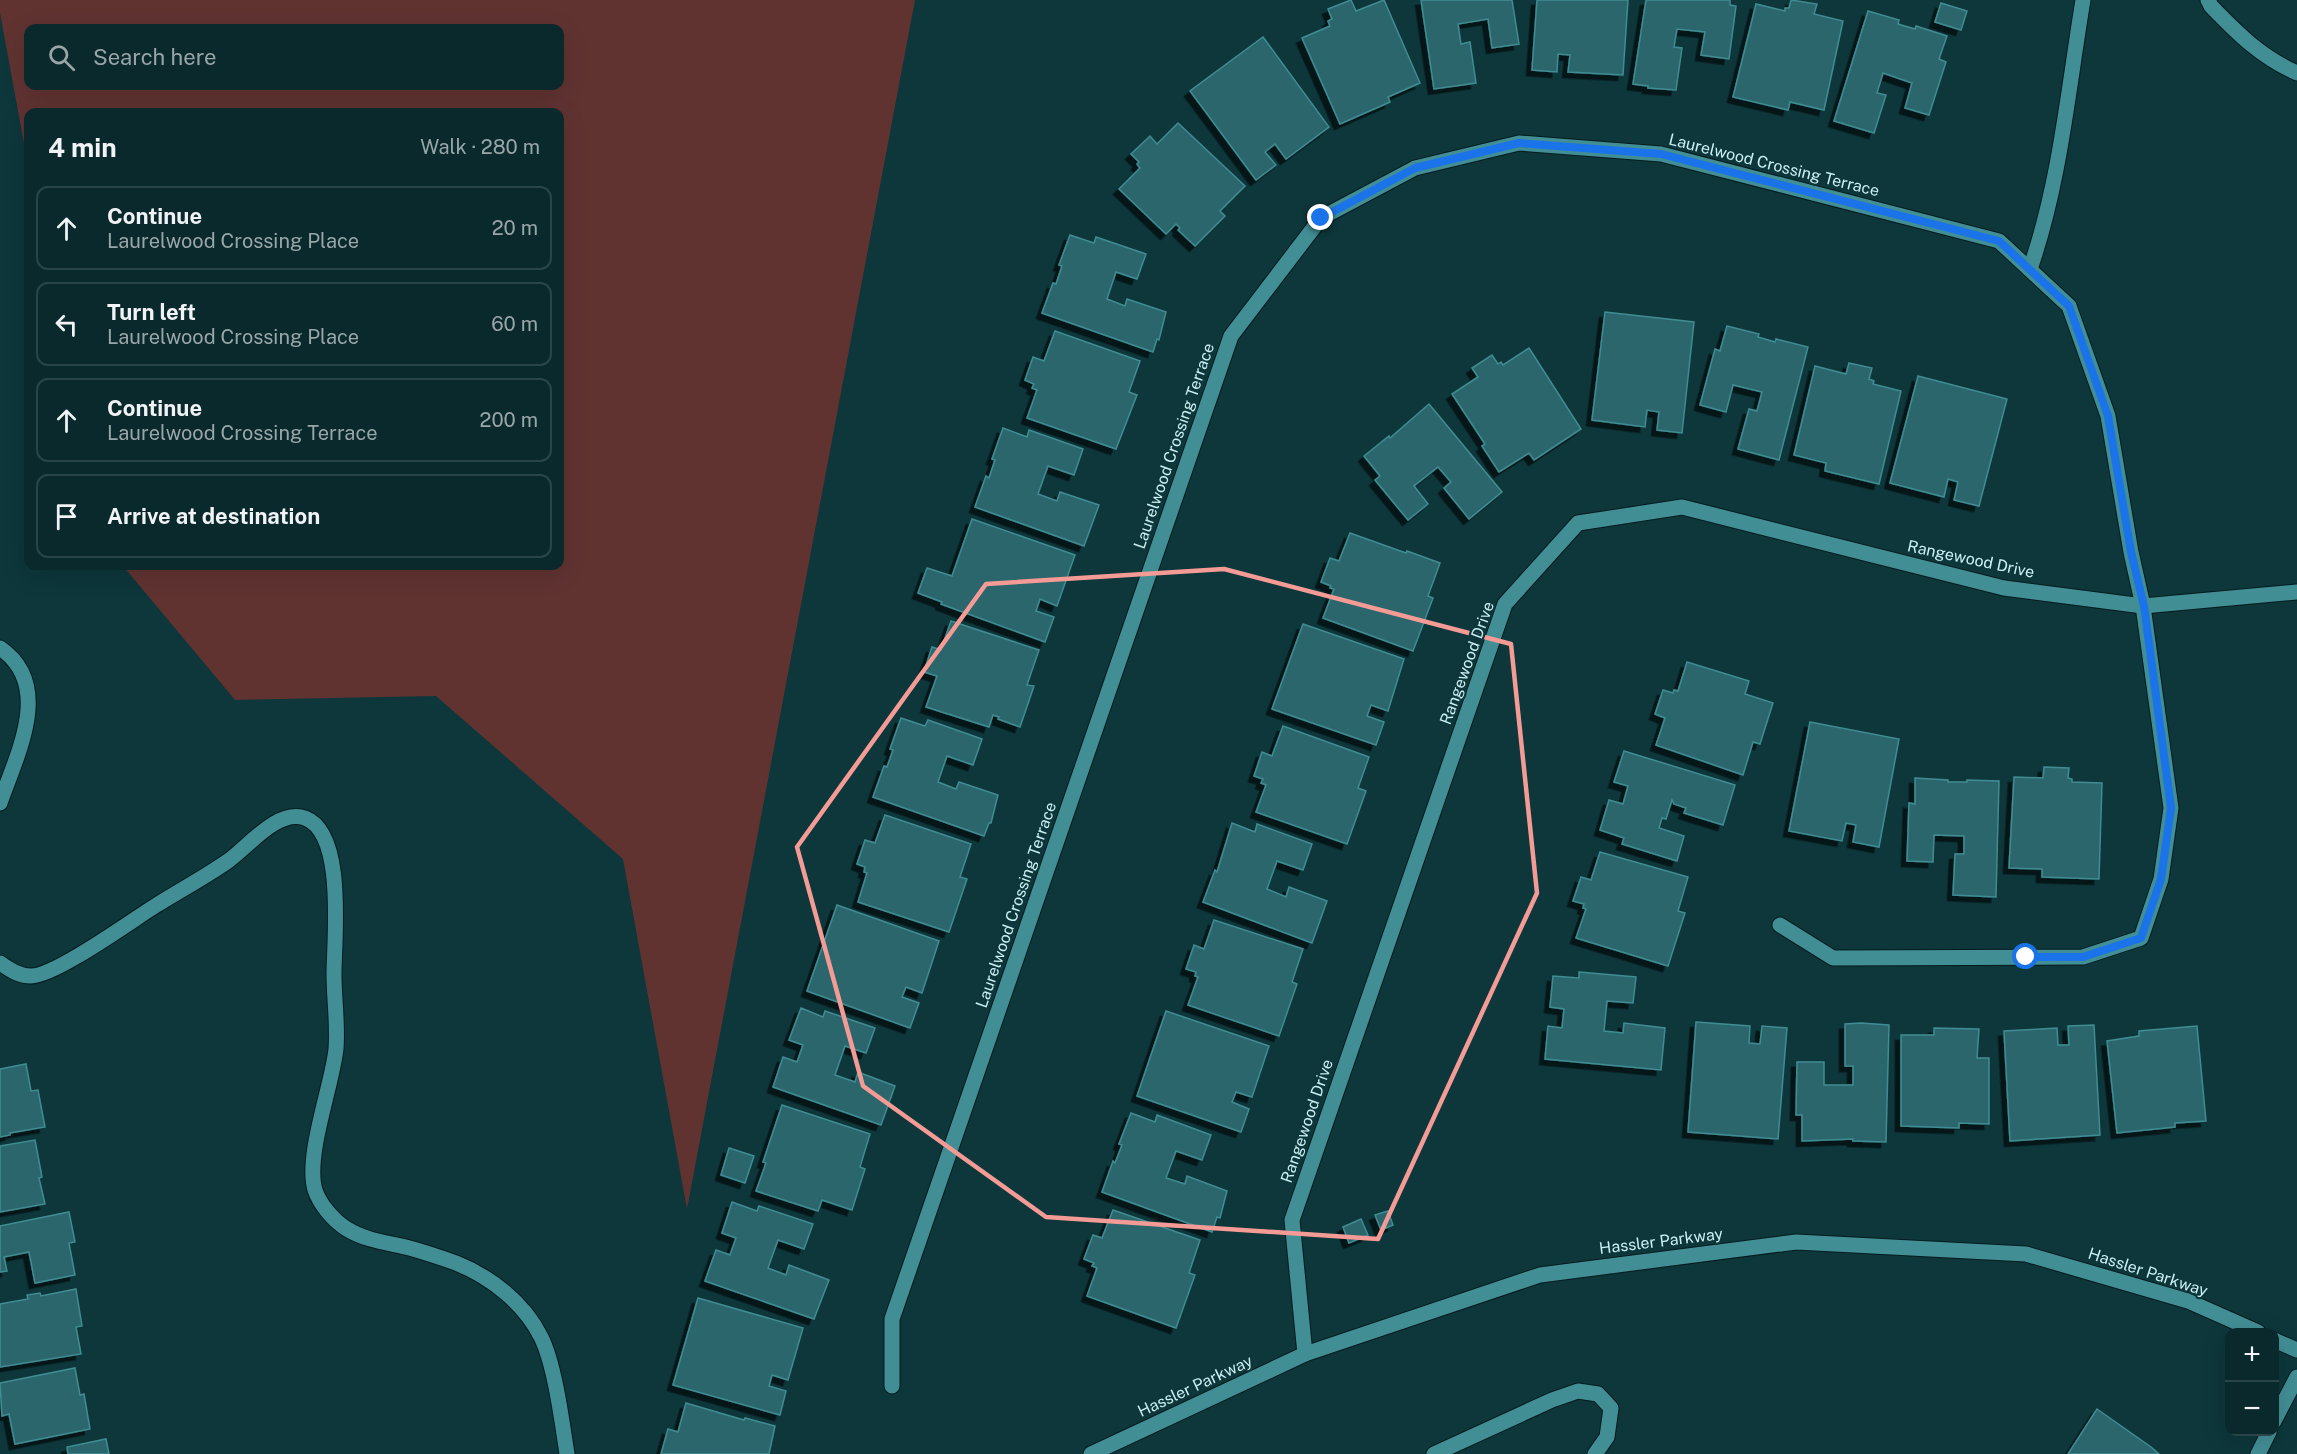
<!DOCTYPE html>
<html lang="en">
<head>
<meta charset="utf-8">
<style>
	:root { --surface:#0a292c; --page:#183538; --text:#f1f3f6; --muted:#99a6a9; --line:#2a4548 }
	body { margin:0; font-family:"Public Sans",sans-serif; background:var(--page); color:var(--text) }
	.controls { position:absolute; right:18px; bottom:18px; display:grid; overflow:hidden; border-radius:12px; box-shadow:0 6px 24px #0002 }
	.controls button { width:54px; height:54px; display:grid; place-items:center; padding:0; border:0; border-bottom:2px solid var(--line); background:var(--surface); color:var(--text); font:30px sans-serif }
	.stop { position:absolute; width:18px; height:18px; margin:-14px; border:4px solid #1a73e8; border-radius:50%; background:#fff }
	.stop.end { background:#1a73e8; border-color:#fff; box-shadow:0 2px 6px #0008 }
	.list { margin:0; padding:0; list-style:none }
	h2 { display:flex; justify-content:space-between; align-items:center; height:78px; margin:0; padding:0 24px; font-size:26px }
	h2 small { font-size:20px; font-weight:400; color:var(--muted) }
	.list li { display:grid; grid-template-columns:39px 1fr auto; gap:18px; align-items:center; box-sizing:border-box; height:84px; margin:0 12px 12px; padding:0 12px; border:2px solid var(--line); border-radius:12px }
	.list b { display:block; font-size:22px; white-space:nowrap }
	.list p { margin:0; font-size:20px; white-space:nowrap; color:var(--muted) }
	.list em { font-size:20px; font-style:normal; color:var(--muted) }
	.icon { flex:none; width:33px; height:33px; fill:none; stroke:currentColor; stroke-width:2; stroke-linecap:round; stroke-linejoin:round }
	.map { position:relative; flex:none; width:2297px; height:1454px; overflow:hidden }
	.search { position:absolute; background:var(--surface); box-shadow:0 6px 24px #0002; left:24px; top:24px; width:540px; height:66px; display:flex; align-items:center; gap:15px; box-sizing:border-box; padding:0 21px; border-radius:12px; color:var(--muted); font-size:22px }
	.panel { position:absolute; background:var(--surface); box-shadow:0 6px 24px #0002; left:24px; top:108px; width:540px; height:462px; border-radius:12px }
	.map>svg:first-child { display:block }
	.green { fill:#603331; fill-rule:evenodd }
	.building { fill:#2b666c; stroke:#408c93; stroke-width:1.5; filter:url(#shadow) }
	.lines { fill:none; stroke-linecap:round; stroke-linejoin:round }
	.service-casing { stroke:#051c1f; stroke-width:17 }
	.minor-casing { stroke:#051c1f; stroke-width:17 }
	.tertiary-casing { stroke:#051c1f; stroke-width:17 }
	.service { stroke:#428e95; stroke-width:15 }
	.minor { stroke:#428e95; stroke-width:15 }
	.tertiary { stroke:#428e95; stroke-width:15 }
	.route { stroke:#1a73e8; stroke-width:8 }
	.marked { fill:none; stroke:#f59b96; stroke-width:4.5; stroke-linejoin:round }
	.labels { text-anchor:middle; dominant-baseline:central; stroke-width:4.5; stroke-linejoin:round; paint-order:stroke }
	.street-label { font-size:16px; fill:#cbeff3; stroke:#0d373b }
</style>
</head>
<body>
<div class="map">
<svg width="2297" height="1454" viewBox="0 0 2297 1454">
	<defs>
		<filter id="shadow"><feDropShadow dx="-5.5" dy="5.5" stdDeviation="0" flood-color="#0009"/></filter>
	</defs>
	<rect width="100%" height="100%" fill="#0d373b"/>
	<path class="green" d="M0,0H915L687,1209L623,859L436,696L235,700L123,566H560V112H28V165L0,13ZM28,28H560V86H28Z"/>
	<g class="building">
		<path d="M1351,0L1356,11L1384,0L1420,83L1388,97L1390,102L1340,124L1302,38L1330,26L1328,21L1332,19L1328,9Z"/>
		<path d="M1421,0H1512L1519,44L1492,48L1488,19L1458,24L1461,44L1470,42L1476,83L1434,89Z"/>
		<path d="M1537,0H1628L1623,75L1568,72L1570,55L1558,54L1557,72L1532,70Z"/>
		<path d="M1646,0H1730V5L1736,6L1729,59L1701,55L1705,32L1677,29L1674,47L1682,48L1676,90L1648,88V86L1633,84Z"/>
		<path d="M1791,0L1817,4L1814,14L1843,21L1824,110L1790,102L1788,110L1733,97L1756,4L1785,11V8H1789Z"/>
		<path d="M1941,3L1967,11L1961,30L1935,22Z"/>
		<path d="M1868,11L1899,20L1898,24L1915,29L1916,26L1947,36L1939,59L1946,62L1929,115L1905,108L1912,83L1883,73L1877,93L1886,95L1874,133L1834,121Z"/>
		<path d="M1263,37L1329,127L1286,159L1275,144L1265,152L1276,165L1256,180L1190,91Z"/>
		<path d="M1178,123L1245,186L1220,211L1225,216L1195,246L1178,230L1180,228L1176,224L1166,234L1119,189L1140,168L1137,164L1139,162L1131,154L1150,136L1157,144Z"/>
		<path d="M1070,235L1094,243L1096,237L1146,254L1137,279L1116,272L1107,299L1125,306L1127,299L1166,312L1159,340L1157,339L1153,352L1042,313L1053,283L1056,284L1062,266L1059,265Z"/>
		<path d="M1605,312L1694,322L1682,433L1657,430L1659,412L1647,410L1645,427L1592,420Z"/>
		<path d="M1727,326L1759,334L1758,337L1775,342L1776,339L1808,347L1779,460L1738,449L1749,409L1757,411L1762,392L1733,385L1726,412L1700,405L1715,349L1720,351Z"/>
		<path d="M1055,331L1140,361L1129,392L1137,395L1116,449L1027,418L1037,390L1032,388L1034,384L1025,380L1033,357L1044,361Z"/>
		<path d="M1529,348L1581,429L1534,460L1529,453L1499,472L1482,446L1485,444L1452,394L1478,377L1472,368L1492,355L1498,364L1501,362L1503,365Z"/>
		<path d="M1849,363L1872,368L1869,379L1874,381L1873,384L1901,391L1879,484L1825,471L1826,463L1794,455L1815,366L1846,374Z"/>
		<path d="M1918,376L2007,399L1979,506L1954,500L1958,482L1948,479L1944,497L1890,483Z"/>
		<path d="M1429,404L1502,492L1469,519L1444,488L1451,482L1438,467L1414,486L1428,504L1408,520L1375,480L1380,476L1364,456L1389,436L1390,438Z"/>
		<path d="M1003,428L1027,437L1029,430L1083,449L1074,475L1048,466L1038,494L1057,501L1060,492L1099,505L1084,546L975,507L986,476L989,478L995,460L992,459Z"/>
		<path d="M972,519L1075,555L1057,606L1040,599L1036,611L1054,617L1045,642L941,604L942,602L918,593L927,568L952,576Z"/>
		<path d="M1350,533L1406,553L1407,551L1440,563L1428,596L1433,598L1413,651L1323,618L1334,589L1330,588L1331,586L1321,582L1330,558L1339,561Z"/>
		<path d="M951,621L1039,650L1027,685L1034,686L1020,727L998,719L999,717L993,715L989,727L926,707L937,676L924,672L932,647L941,650Z"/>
		<path d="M1303,624L1404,659L1388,711L1371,705L1367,716L1384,722L1376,745L1272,709Z"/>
		<path d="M1687,662L1749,681L1745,694L1773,703L1760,744L1753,742L1743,775L1656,745L1665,718L1655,714L1663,690L1673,693L1674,690L1678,691Z"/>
		<path d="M901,718L925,726L928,720L982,739L973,765L947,756L938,782L956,789L959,782L998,795L991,823H989L984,836L873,797L884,766L887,767L893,750L890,749Z"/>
		<path d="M1810,722L1899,739L1879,847L1853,842L1856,825L1846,823L1842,841L1789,831Z"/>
		<path d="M1283,726L1369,757L1358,788L1366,791L1347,844L1256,812L1266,785L1261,783L1263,779L1254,776L1262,752L1272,756Z"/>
		<path d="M1624,751L1735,785L1723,825L1684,813L1686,808L1674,804L1672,800L1666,819L1662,818L1659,828L1684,836L1677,861L1622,844L1624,838L1600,830L1609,800L1623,804L1628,786L1614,782Z"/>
		<path d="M2044,767L2069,768L2068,778L2072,779V782L2102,783L2099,879L2042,877V869L2009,868L2014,777L2043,778Z"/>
		<path d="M1915,778L1948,780V782H1967V780L1999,781L1996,897L1953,895L1955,854H1964V836L1934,835L1933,862L1907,861L1909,803L1915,804Z"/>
		<path d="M885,815L971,844L960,877L967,879L949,932L858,902L867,873L864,872L865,867L857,864L865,840L875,843Z"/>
		<path d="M1232,823L1255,832L1257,824L1312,844L1303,870L1277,861L1267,889L1286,897L1289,887L1327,901L1312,943L1203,902L1215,870L1217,872Z"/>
		<path d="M1600,852L1688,877L1678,911L1685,913L1668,966L1576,938L1586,909L1583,908L1584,904L1573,901L1581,877L1591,880Z"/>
		<path d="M837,905L939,941L922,993L906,987L902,997L919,1003L910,1028L807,991Z"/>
		<path d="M1214,920L1303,949L1292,982L1297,984L1279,1036L1188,1005L1198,977L1195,976L1196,972L1186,969L1194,945L1204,949Z"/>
		<path d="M1579,972L1636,977L1633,1003L1607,1001L1604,1031L1623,1033L1624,1023L1665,1028L1661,1070L1545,1059L1548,1026L1562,1028L1564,1009L1550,1007L1553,976L1579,978Z"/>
		<path d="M801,1008L823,1017L825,1011L875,1028L866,1053L845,1046L835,1075L855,1082L858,1072L895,1086L881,1125L773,1087L783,1057L797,1062L803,1045L789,1040Z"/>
		<path d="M1166,1011L1269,1046L1252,1097L1236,1092L1232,1102L1249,1109L1241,1132L1137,1096Z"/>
		<path d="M1696,1022L1750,1026L1749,1043L1760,1044L1762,1026L1787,1028L1778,1139L1688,1132Z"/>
		<path d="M1861,1023L1889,1025L1886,1142L1853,1141V1139L1802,1141V1115H1796L1797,1062H1824V1085H1853V1066H1845V1024Z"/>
		<path d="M2094,1025L2100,1135L2010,1141L2004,1031L2057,1028L2058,1045H2069L2068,1026Z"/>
		<path d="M2197,1026L2206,1121L2175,1123V1127L2117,1133L2107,1041L2139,1036V1031Z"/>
		<path d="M1934,1028L1979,1029L1977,1058H1989V1124L1959,1123V1128L1901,1126V1035H1934Z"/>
		<path d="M26,1064L31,1091L38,1090L45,1127L10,1133V1135L0,1137V1069Z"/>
		<path d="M782,1105L870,1134L860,1167L865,1169L852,1210L822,1200L818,1211L756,1191L766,1163L763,1162Z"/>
		<path d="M1131,1113L1155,1122L1157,1115L1211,1135L1202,1160L1176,1151L1166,1178L1185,1184L1187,1176L1227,1191L1220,1218L1217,1217L1212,1232L1102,1192L1113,1161L1115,1163L1122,1145L1119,1144Z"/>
		<path d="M35,1140L42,1177L39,1178L45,1204L0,1212V1146Z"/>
		<path d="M729,1148L754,1156L745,1183L721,1175Z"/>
		<path d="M732,1202L757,1211L759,1206L813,1224L804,1249L778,1240L768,1268L786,1275L789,1265L829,1280L814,1319L705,1281L716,1250L730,1255L736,1238L722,1233Z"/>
		<path d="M1113,1210L1200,1240L1189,1273L1195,1275L1176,1328L1087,1296L1097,1268L1092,1266L1094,1263L1084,1259L1093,1235L1102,1238Z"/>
		<path d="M1388,1211L1393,1225L1381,1230L1375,1215Z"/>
		<path d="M69,1212L75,1242L69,1243L75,1275L35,1283L29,1252L4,1257L7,1271L0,1272V1226Z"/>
		<path d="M1361,1219L1368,1235L1349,1243L1343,1227Z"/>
		<path d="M76,1289L82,1326L76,1327L81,1354L0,1367V1304L28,1299L27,1295L40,1293L41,1296Z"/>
		<path d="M698,1298L803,1328L788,1380L772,1375L769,1386L786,1391L780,1415L673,1385Z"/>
		<path d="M75,1368L80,1395L84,1394L90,1429L15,1444L9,1414L2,1416L0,1383Z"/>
		<path d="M686,1403L744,1420L745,1418L775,1426L769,1454H661L668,1429L678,1432Z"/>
		<path d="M2097,1409L2151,1447L2159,1454H2068Z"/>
		<path d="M106,1439L109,1454H68L67,1447Z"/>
	</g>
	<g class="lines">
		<g class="service-casing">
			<g id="service">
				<path d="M2208,0L2211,6C2238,34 2261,57 2297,73"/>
				<path d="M2030,269C2060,183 2068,90 2083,0"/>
				<path d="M0,648C54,685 17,754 0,803"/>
				<path d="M0,963C10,970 19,976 31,976C55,976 131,921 155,906C179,891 205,877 228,861C248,847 278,808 305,818C346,833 334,940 334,974C334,999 338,1024 336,1049C332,1086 305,1156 315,1190C320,1205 334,1221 347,1229C366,1241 391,1243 413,1249C427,1253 442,1258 456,1263C491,1277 524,1303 541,1337C555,1365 562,1422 567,1454"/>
				<path d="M1434,1454L1552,1400L1578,1391L1598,1394L1611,1408L1607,1437L1595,1454"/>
			</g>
		</g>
		<g class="minor-casing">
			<g id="minor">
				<path d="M1305,1354L1292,1220L1505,604L1578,523L1682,507L2004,588L2143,606L2297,592"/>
				<path d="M892,1386V1319L1231,336L1321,218L1415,168L1519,143L1661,154L1999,241L2069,306L2108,416L2131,552L2143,606L2171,808L2161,879L2141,938L2083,957L1833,958L1780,925"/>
				<path d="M2274,1421L2297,1377"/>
				<path d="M2258,1454L2269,1432"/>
			</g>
		</g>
		<g class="tertiary-casing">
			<g id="tertiary">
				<path d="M2274,1340L2297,1350"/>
				<path d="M1091,1454L1305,1354L1540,1275L1796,1242L2026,1254L2188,1301L2258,1332"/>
			</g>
		</g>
		<use href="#service" class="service"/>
		<use href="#minor" class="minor"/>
		<use href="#tertiary" class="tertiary"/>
	</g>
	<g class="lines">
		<path class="route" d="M1321,218L1415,168L1519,143L1661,154L1999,241L2069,306L2108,416L2131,552L2144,606L2171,808L2161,879L2141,938L2083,957H2026"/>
	</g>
	<path class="marked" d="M1224,569L1511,644L1537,893L1378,1239L1046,1217L863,1086L797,847L986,584Z"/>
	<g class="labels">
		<g class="street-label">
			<text transform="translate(1774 165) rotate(14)">Laurelwood Crossing Terrace</text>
			<text transform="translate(1174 446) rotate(-71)">Laurelwood Crossing Terrace</text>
			<text transform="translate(1971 559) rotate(12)">Rangewood Drive</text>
			<text transform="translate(1467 663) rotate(-70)">Rangewood Drive</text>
			<text transform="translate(1016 905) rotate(-71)">Laurelwood Crossing Terrace</text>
			<text transform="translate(1307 1121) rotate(-71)">Rangewood Drive</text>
			<text transform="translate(1661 1241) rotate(-7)">Hassler Parkway</text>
			<text transform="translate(2148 1272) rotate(18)">Hassler Parkway</text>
			<text transform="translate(1195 1386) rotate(-25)">Hassler Parkway</text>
		</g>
	</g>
</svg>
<div class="controls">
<button>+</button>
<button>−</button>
</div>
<div class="stop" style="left:2026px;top:957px"></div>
<div class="stop end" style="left:1321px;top:218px"></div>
<div class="search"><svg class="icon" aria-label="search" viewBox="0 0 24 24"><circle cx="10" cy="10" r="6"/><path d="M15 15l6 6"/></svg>Search here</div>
<section class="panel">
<h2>4 min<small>Walk · 280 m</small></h2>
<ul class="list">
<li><svg class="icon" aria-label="ahead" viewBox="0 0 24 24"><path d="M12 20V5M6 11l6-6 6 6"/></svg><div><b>Continue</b><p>Laurelwood Crossing Place</p></div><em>20 m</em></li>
<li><svg class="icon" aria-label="left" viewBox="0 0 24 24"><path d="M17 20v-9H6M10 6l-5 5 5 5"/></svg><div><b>Turn left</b><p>Laurelwood Crossing Place</p></div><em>60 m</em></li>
<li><svg class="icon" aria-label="ahead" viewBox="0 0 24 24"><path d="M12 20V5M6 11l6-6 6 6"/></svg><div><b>Continue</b><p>Laurelwood Crossing Terrace</p></div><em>200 m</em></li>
<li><svg class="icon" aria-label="arrive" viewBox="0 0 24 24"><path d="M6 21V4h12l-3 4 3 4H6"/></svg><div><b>Arrive at destination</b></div></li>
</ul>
</section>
</div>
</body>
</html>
